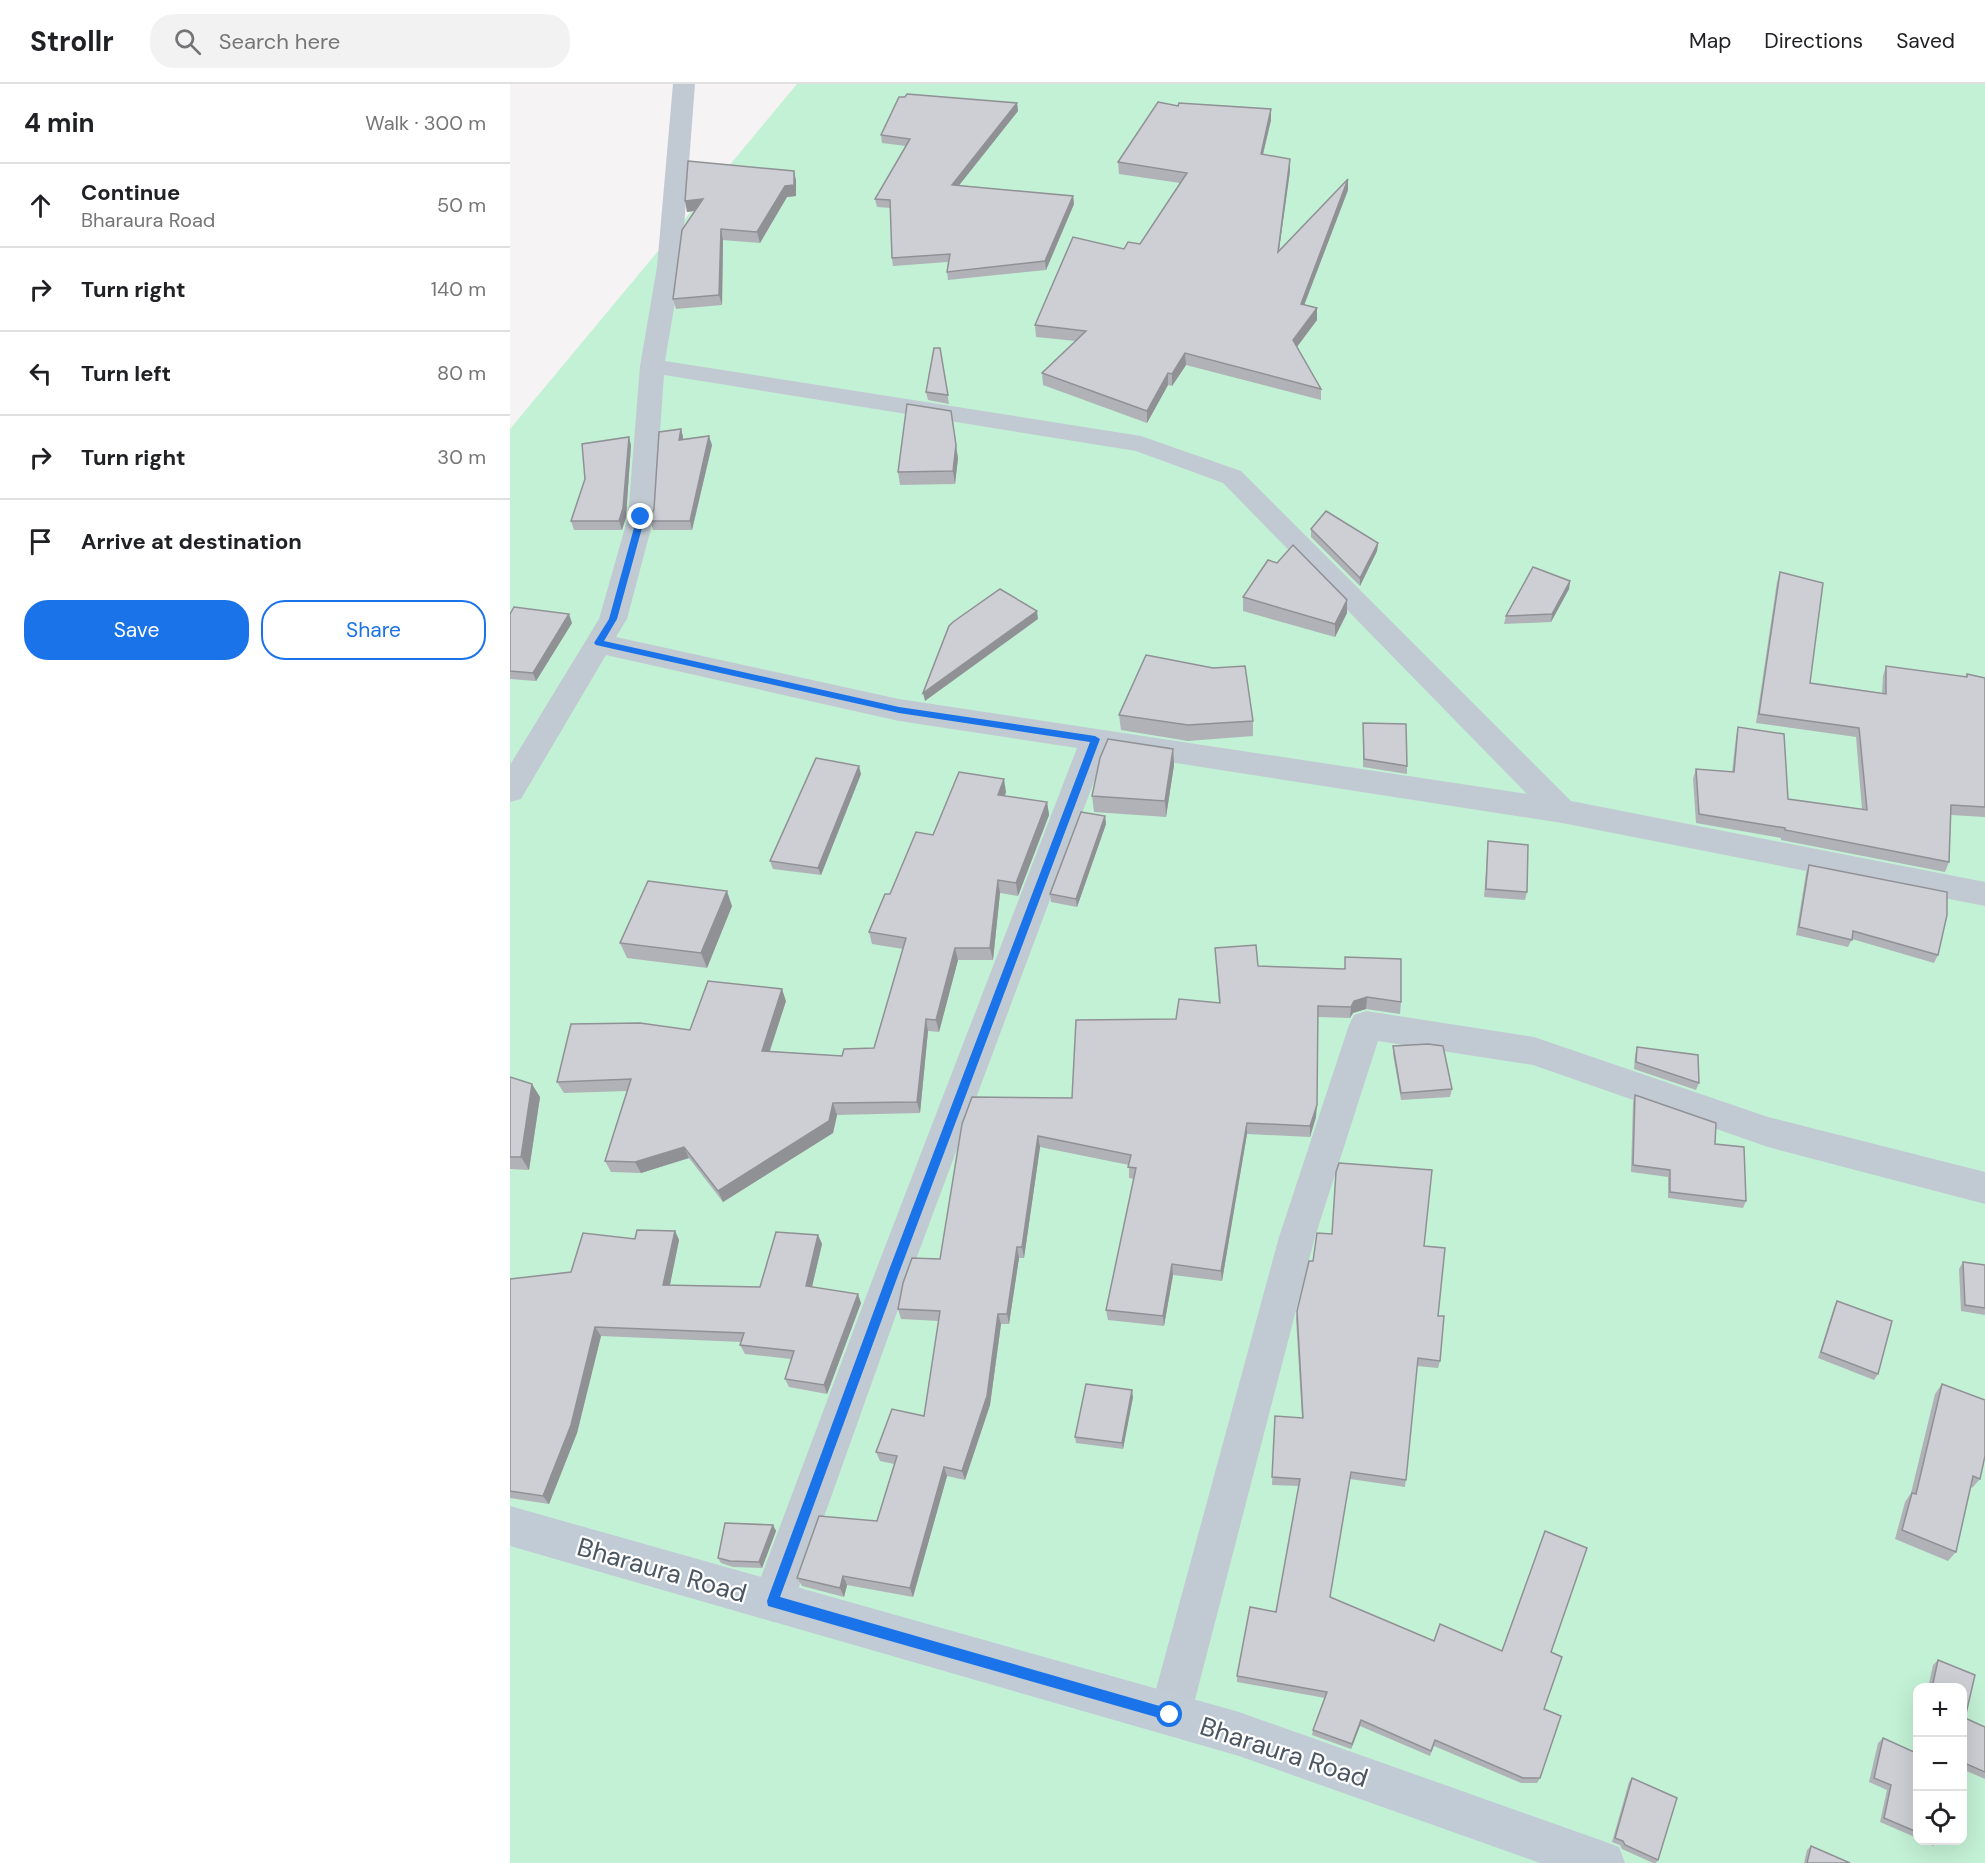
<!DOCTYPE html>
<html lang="en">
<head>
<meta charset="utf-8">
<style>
	:root { --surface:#fff; --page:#f2f2f2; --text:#202124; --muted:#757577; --line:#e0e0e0; --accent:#1a73e8 }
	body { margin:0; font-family:"DM Sans",sans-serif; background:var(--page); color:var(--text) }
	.controls { position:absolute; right:18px; bottom:18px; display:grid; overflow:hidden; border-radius:12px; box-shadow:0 6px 24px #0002 }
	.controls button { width:54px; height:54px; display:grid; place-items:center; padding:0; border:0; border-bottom:2px solid var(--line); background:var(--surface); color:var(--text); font:30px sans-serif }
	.stop { position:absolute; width:18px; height:18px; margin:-14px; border:4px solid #1a73e8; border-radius:50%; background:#fff }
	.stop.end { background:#1a73e8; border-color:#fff; box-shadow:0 2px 6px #0008 }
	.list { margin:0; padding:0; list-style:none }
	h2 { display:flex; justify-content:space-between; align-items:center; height:78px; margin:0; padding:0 24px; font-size:26px }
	h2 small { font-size:20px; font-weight:400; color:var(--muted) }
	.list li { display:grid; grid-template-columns:39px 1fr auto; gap:18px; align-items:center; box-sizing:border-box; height:84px; padding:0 24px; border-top:2px solid var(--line) }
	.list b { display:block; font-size:22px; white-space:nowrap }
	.list p { margin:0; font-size:20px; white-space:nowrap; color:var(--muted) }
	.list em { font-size:20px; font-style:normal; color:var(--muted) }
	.actions { display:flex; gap:12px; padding:18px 24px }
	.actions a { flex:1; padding:14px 0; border:2px solid var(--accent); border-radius:24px; text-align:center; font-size:21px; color:var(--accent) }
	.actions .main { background:var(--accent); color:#fff }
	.icon { flex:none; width:33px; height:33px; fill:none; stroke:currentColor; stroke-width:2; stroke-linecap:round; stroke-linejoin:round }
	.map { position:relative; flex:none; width:1475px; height:1779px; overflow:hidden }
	header { display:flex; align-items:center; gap:36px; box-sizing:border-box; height:84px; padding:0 30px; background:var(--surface); border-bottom:2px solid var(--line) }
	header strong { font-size:28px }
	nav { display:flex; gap:33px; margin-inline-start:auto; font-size:21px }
	.search { width:420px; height:54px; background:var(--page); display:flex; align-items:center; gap:15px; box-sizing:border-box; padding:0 21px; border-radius:24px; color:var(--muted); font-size:22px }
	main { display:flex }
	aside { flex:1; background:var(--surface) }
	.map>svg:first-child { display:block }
	.green { fill:#c3f1d5; fill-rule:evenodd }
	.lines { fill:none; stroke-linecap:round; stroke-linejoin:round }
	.street { fill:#c1cad2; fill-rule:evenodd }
	.secondary { fill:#c1cbd6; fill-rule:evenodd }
	.wall { fill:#b0b2b7 }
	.shaded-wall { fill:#909195 }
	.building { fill:#cdcfd5; stroke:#909195; stroke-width:1.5 }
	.route { fill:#1a73e8 }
	.labels { text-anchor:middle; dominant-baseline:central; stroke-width:4.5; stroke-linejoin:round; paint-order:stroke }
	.near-street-label { font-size:26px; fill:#4a5661; stroke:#fff }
</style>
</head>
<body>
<header>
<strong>Strollr</strong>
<div class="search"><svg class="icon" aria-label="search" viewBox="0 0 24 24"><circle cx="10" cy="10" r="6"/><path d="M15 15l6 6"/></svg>Search here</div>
<nav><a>Map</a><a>Directions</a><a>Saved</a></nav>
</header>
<main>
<aside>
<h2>4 min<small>Walk · 300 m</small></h2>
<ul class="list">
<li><svg class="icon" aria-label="ahead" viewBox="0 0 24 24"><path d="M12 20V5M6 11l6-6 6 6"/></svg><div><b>Continue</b><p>Bharaura Road</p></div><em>50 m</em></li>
<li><svg class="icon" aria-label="right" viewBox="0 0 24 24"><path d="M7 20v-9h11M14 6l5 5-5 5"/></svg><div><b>Turn right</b></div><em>140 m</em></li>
<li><svg class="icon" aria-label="left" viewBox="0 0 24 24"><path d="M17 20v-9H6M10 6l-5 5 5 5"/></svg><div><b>Turn left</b></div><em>80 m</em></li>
<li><svg class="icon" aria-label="right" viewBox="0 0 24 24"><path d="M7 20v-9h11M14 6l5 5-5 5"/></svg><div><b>Turn right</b></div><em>30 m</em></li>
<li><svg class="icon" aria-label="arrive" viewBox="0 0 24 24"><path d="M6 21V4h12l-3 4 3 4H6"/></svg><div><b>Arrive at destination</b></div></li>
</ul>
<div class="actions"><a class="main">Save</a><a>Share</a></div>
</aside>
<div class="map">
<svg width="1475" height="1779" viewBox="0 0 1475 1779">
	<rect width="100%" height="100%" fill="#f5f3f3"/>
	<path class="green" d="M287,0H1475V1779H0V345ZM1408,1604H1452V1756H1408Z"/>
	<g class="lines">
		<g class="street">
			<path d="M163,0H185L171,183L155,277L631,352L731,387L1061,717L1475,798V822L1052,739L595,668L402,1186L284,1517L278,1532L263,1538L248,1532L242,1517L366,1186L567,664L389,637L96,571L11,715L0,718V681L89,535L118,433L130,282L147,183ZM154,291L626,367L713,399L1017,710L389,615L106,553L117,535L144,433Z"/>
			<path d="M856,927L1024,953L1258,1033L1475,1088V1120L1258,1063L1023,981L868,957L805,1153L681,1631L675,1646L660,1652L645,1646L639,1631L769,1153L839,941L844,931Z"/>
		</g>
		<path class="secondary" d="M0,1422L729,1628L1093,1757L1109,1763L1115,1779H1030L729,1672L0,1462Z"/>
	</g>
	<g class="wall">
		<path d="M507,19L508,27L449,101L563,112L564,120L536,186L438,196L437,188L438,178L383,182L382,174L381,124L367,123L365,115L396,62L372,59L371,51Z"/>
		<path d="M668,22L761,25V36L753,71L780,75V87L769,166L838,106L794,221L807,236L787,263L811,305V316L676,281L662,302L658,301L637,339L533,301L532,289L566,257L526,253L525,241L614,165L630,160L670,99L609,90L608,78Z"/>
		<path d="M284,87L286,97V112L277,113L250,159L213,156L212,221L166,225L163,215L185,127L177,128Z"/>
		<path d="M430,264L439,320L418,316L416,308Z"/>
		<path d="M171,345L173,353V355L202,361L182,446H143L140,437Z"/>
		<path d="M121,361L116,433L112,446H64L61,437Z"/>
		<path d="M448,374L445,400L390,401L388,388Z"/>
		<path d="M801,445L868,459L867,467L850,502L801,453Z"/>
		<path d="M767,479L837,529L825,553L733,527V513Z"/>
		<path d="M1270,488L1300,599L1372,609L1373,592L1376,582L1455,593L1457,590L1475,594V733L1441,731L1439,778L1435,788L1271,756V754L1186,739L1183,695L1186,685L1222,688L1226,653L1228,643L1278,715L1352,725L1346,653L1246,639L1267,498Z"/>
		<path d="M1060,497L1059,505L1041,538L994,540L996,532Z"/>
		<path d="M0,530L62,539L26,597L0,595Z"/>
		<path d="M609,631L743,637V652L678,657L611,646Z"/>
		<path d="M853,639L897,682V690L853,683Z"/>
		<path d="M663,665L664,681L656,733L584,728L582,712Z"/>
		<path d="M351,690L311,791L263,785L260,777Z"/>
		<path d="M496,708L495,712L537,718L539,731L508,812L490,809L483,876H448L429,948L418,947L410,1029L327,1031L323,1049L213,1118L179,1074L131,1089L101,1088L95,1077L117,1007L54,1009L47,998L180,946L276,917L260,967L332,972L364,964L393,865L362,860L359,848L380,810L423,751Z"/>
		<path d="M595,732L596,740L567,823L541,818L540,810Z"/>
		<path d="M978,757L1017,808L1015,816L974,813Z"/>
		<path d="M1299,781L1428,871L1424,879L1342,855L1338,863L1286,851L1296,789Z"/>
		<path d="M222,822L197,884L117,874L110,859Z"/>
		<path d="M705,864L748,882L835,885V873L891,918L890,930L856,925L843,929L840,934L808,933L806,1033L800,1053L737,1050L712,1197L663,1191L654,1242L598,1236L596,1226L624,1095L619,1094V1081L530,1063L514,1174H509L499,1240H491L480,1321L455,1396L437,1392L403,1513L337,1501L334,1513L292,1502L287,1494L367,1437L384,1380L370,1377L366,1368L414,1332L429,1237L391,1235L388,1225L430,1175L452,1040L562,1014L666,935L709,919Z"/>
		<path d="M883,962L942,1005L940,1013L891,1016L883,970Z"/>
		<path d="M1127,963L1189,999L1186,1006L1124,985L1125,971Z"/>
		<path d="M0,993L30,1013L19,1086L0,1085Z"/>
		<path d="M1125,1011L1205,1060L1236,1117L1233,1124L1158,1114V1093L1121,1088L1123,1018Z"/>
		<path d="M165,1147L169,1156L160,1201L250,1203L308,1151L312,1160L302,1203L351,1219L317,1310L279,1303L275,1295L281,1275L235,1270L230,1261L232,1258L91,1252L67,1349L39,1420L0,1414V1195L61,1188L125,1155Z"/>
		<path d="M914,1162L928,1232L930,1277L928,1284L907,1282L895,1403L840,1395L820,1513L924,1557L992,1567L1041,1568L1034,1625L1030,1694L1027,1699H1011L924,1662L920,1672L850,1642L841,1665L802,1651L803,1646L815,1614L727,1598V1592L766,1528L789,1402L762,1401L765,1332L792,1334L786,1235L787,1227L803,1177Z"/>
		<path d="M1453,1178L1475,1181V1231L1451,1227L1449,1185Z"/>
		<path d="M1327,1217L1368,1290L1364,1296L1308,1274L1324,1223Z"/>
		<path d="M1432,1300L1470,1395L1462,1404L1461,1403L1446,1468L1438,1477L1385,1455L1395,1418L1401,1409L1425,1310Z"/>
		<path d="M623,1313L613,1365L566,1359L565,1353Z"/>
		<path d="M263,1441L266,1447L252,1484L223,1483L211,1479L208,1474Z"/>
		<path d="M1428,1576L1465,1591L1455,1634L1475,1643V1695L1452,1685V1604H1418L1423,1581Z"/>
		<path d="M1407,1648V1754L1370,1738L1377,1706L1359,1698L1368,1659L1373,1654L1403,1668Z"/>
		<path d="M1122,1694L1148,1776L1146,1779H1143L1112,1765L1110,1761L1102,1758L1119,1698Z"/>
		<path d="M1412,1756H1428L1423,1762Z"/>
		<path d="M1301,1762L1340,1779H1294L1297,1766Z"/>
	</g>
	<g class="shaded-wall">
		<path d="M507,19L508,27L443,109L442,101Z"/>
		<path d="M761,25V36L750,82L751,70Z"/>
		<path d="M780,75V87L767,180L768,168Z"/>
		<path d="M284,87L286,97V112L277,113L250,159L247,148Z"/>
		<path d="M838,95V106L790,232L791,220Z"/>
		<path d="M563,112L564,120L536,186L535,177Z"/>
		<path d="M193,115L195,125L177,128L175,117Z"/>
		<path d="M211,145L213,156L212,221L209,211Z"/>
		<path d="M807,224V236L783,268V256Z"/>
		<path d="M675,269L676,281L662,302V290Z"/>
		<path d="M658,289V301L637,339V327Z"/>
		<path d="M171,345L173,353L171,364L169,356Z"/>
		<path d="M199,352L202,361L182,446L180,437Z"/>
		<path d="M119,353L121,361L116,433L112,446L109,437Z"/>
		<path d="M446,361L448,374L445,400L443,387Z"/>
		<path d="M868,459L867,467L850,502V494Z"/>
		<path d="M1060,497L1059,505L1041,538L1042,530Z"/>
		<path d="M837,516V529L825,553V540Z"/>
		<path d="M527,527L528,535L415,617L413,609Z"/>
		<path d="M59,530L62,539L26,597L23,589Z"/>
		<path d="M663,665L664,681L656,733L655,717Z"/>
		<path d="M349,682L351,690L311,791L308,784Z"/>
		<path d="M494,695L496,708L490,723L488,711Z"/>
		<path d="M537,718L539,731L508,812L506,799Z"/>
		<path d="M595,732L596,740L567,823L566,815Z"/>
		<path d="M488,796L490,809L483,876L480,864Z"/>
		<path d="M217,807L222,822L197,884L191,869Z"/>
		<path d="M445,864L448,876L429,948L426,936Z"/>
		<path d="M272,905L276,917L256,978L252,967Z"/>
		<path d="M857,913L856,925L843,929L840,934L841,923L844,917Z"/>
		<path d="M416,935L418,947L410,1029L407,1018Z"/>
		<path d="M22,1000L30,1013L19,1086L11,1073Z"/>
		<path d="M323,1019L327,1031L323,1049L213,1118L208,1107Z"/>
		<path d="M807,1021L806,1033L800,1053V1042Z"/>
		<path d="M737,1039V1050L712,1197L711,1187Z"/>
		<path d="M528,1052L530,1063L514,1174L512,1163Z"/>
		<path d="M174,1063L179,1074L131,1089L125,1078Z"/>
		<path d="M165,1147L169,1156L158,1210L153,1201Z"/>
		<path d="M308,1151L312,1160L300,1211L296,1202Z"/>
		<path d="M507,1163L509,1174L499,1240L497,1230Z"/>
		<path d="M662,1180L663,1191L654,1242L653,1232Z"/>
		<path d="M348,1210L351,1219L317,1310L314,1301Z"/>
		<path d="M488,1230L491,1240L480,1321L455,1396L452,1387Z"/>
		<path d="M85,1243L91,1252L67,1349L39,1420L33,1412Z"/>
		<path d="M622,1306L623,1313L613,1365L612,1359Z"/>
		<path d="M434,1383L437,1392L403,1513L400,1504Z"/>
		<path d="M263,1441L266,1447L252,1484L249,1478Z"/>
		<path d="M333,1492L337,1501L334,1513L330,1504Z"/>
		<path d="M851,1636L850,1642L841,1665L842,1660Z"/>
	</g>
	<g class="building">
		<path d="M397,10L507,19L442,101L563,112L535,177L437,188L440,170L382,174L380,116L365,115L400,55L371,51L389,13H395Z"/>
		<path d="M648,18L668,22L669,19L761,25L751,70L780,75L768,168L838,95L791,220L807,224L783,256L811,305L675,269L662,290L658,289L637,327L532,289L576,247L525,241L563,153L614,165L618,158L630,160L677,89L608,78Z"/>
		<path d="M178,77L284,87V101L275,102L247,148L211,145L209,211L163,215L172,146L193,115L175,117Z"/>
		<path d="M424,264H430L438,311L416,308Z"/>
		<path d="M397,320L441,327L446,361L443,387L388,388Z"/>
		<path d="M171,345L169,356L199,352L180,437H140L144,425L149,348Z"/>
		<path d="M119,353L113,424L109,437H61L75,395L72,360Z"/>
		<path d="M816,427L868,459L850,494L801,445Z"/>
		<path d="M783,461L837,516L825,540L733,513L758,476L767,479Z"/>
		<path d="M1023,483L1060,497L1042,530L996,532Z"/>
		<path d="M1270,488L1313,499L1300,599L1376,610V582L1457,593V590L1475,594V723L1441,721L1439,778L1275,746V744L1189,730L1186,685L1224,688L1228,643L1274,650L1278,715L1357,726L1349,644L1249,630Z"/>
		<path d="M490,505L527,527L413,609L439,542L443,538Z"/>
		<path d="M4,523L59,530L23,589L0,587V530Z"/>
		<path d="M636,571L703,584L735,582L743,637L678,641L609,631Z"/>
		<path d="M853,639L896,640L897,682L854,675Z"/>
		<path d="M598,655L663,665L655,717L582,712L590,674Z"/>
		<path d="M306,674L349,682L308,784L260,777Z"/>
		<path d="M449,688L494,695L488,711L537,718L506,799L488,796L480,864H445L426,936L416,935L407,1018L323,1019L319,1037L208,1107L174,1063L125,1078L95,1077L121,995L47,998L61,940L130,939L180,946L198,897L272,905L252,967L332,972L334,965L364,964L396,854L359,848L375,810H380L406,748L423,751Z"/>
		<path d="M571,728L595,732L566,815L540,810Z"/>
		<path d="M978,757L1018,761L1017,808L976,805Z"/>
		<path d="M1299,781L1437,808V831L1428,871L1343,847L1342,856L1289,843Z"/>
		<path d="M138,797L217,807L191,869L110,859Z"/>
		<path d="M746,861L748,882L835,885V873L891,875V918L857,913L844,917L841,923L808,922L807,1021L800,1042L737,1039L711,1187L662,1180L653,1232L596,1226L626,1084L618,1083L621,1071L528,1052L512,1163H507L497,1230H488L477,1312L452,1387L434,1383L400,1504L333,1492L330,1504L287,1494L309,1432L367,1437L387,1372L366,1368L382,1325L414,1332L430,1227L388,1225L393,1199L402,1174L430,1175L452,1040L462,1013L562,1014L566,936L666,935L669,915L710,919L705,864Z"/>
		<path d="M918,960L933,962L942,1005L891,1009L883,962Z"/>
		<path d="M1127,963L1188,971L1189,999L1126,978Z"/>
		<path d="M0,993L22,1000L11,1073H0Z"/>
		<path d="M1125,1011L1206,1039L1205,1060L1234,1063L1236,1117L1160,1108V1086L1123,1081Z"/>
		<path d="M829,1079L922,1086L914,1162L935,1164L928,1232H934L930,1277L908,1274L896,1396L841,1388L820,1513L924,1557L930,1540L992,1567L1035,1447L1077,1464L1041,1568L1052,1573L1034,1625L1051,1632L1030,1694H1013L925,1656L921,1667L851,1636L842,1660L803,1646L817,1608L727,1592L740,1523L766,1528L790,1395L762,1393L765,1332L793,1334L787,1227L799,1177H803L807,1149L822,1150L826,1088Z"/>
		<path d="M127,1146L165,1147L153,1201L250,1203L266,1148L308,1151L296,1202L348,1210L314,1301L275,1295L284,1267L230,1261L234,1249L85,1243L61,1341L33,1412L0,1407V1195L61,1188L73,1149L125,1155Z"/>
		<path d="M1453,1178L1475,1181V1224L1455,1221Z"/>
		<path d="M1327,1217L1382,1237L1368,1290L1311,1268Z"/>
		<path d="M576,1300L622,1306L612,1359L565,1353Z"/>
		<path d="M1432,1300L1475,1316V1372L1470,1395L1463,1392L1446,1468L1392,1446L1402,1409L1406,1410Z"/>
		<path d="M215,1439L263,1441L249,1478L220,1477L208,1474Z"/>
		<path d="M1428,1576L1465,1591L1455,1634L1475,1643V1688L1452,1678V1604H1422Z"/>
		<path d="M1373,1654L1406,1669L1407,1664V1748L1374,1734L1381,1701L1364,1694Z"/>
		<path d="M1122,1694L1167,1714L1148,1776L1115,1761L1113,1757L1105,1754Z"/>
		<path d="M1301,1762L1340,1779H1297Z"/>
	</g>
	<path class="route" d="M131,431L135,433L107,535L94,557L389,623L585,652L590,655L390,1186L270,1513L660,1625L664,1627L666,1631L664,1636L660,1637L258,1522L257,1517L379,1186L580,658L389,629L86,561L84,559L99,535L127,433Z"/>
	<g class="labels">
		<g class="near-street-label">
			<text transform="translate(152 1486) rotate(16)">Bharaura Road</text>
			<text transform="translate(774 1668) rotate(18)">Bharaura Road</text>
		</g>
	</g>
</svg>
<div class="controls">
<button>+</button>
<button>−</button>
<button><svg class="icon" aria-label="locate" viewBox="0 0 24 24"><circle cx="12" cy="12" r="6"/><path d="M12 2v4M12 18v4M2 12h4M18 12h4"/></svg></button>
</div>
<div class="stop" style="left:660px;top:1631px"></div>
<div class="stop end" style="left:131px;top:433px"></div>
</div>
</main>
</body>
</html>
